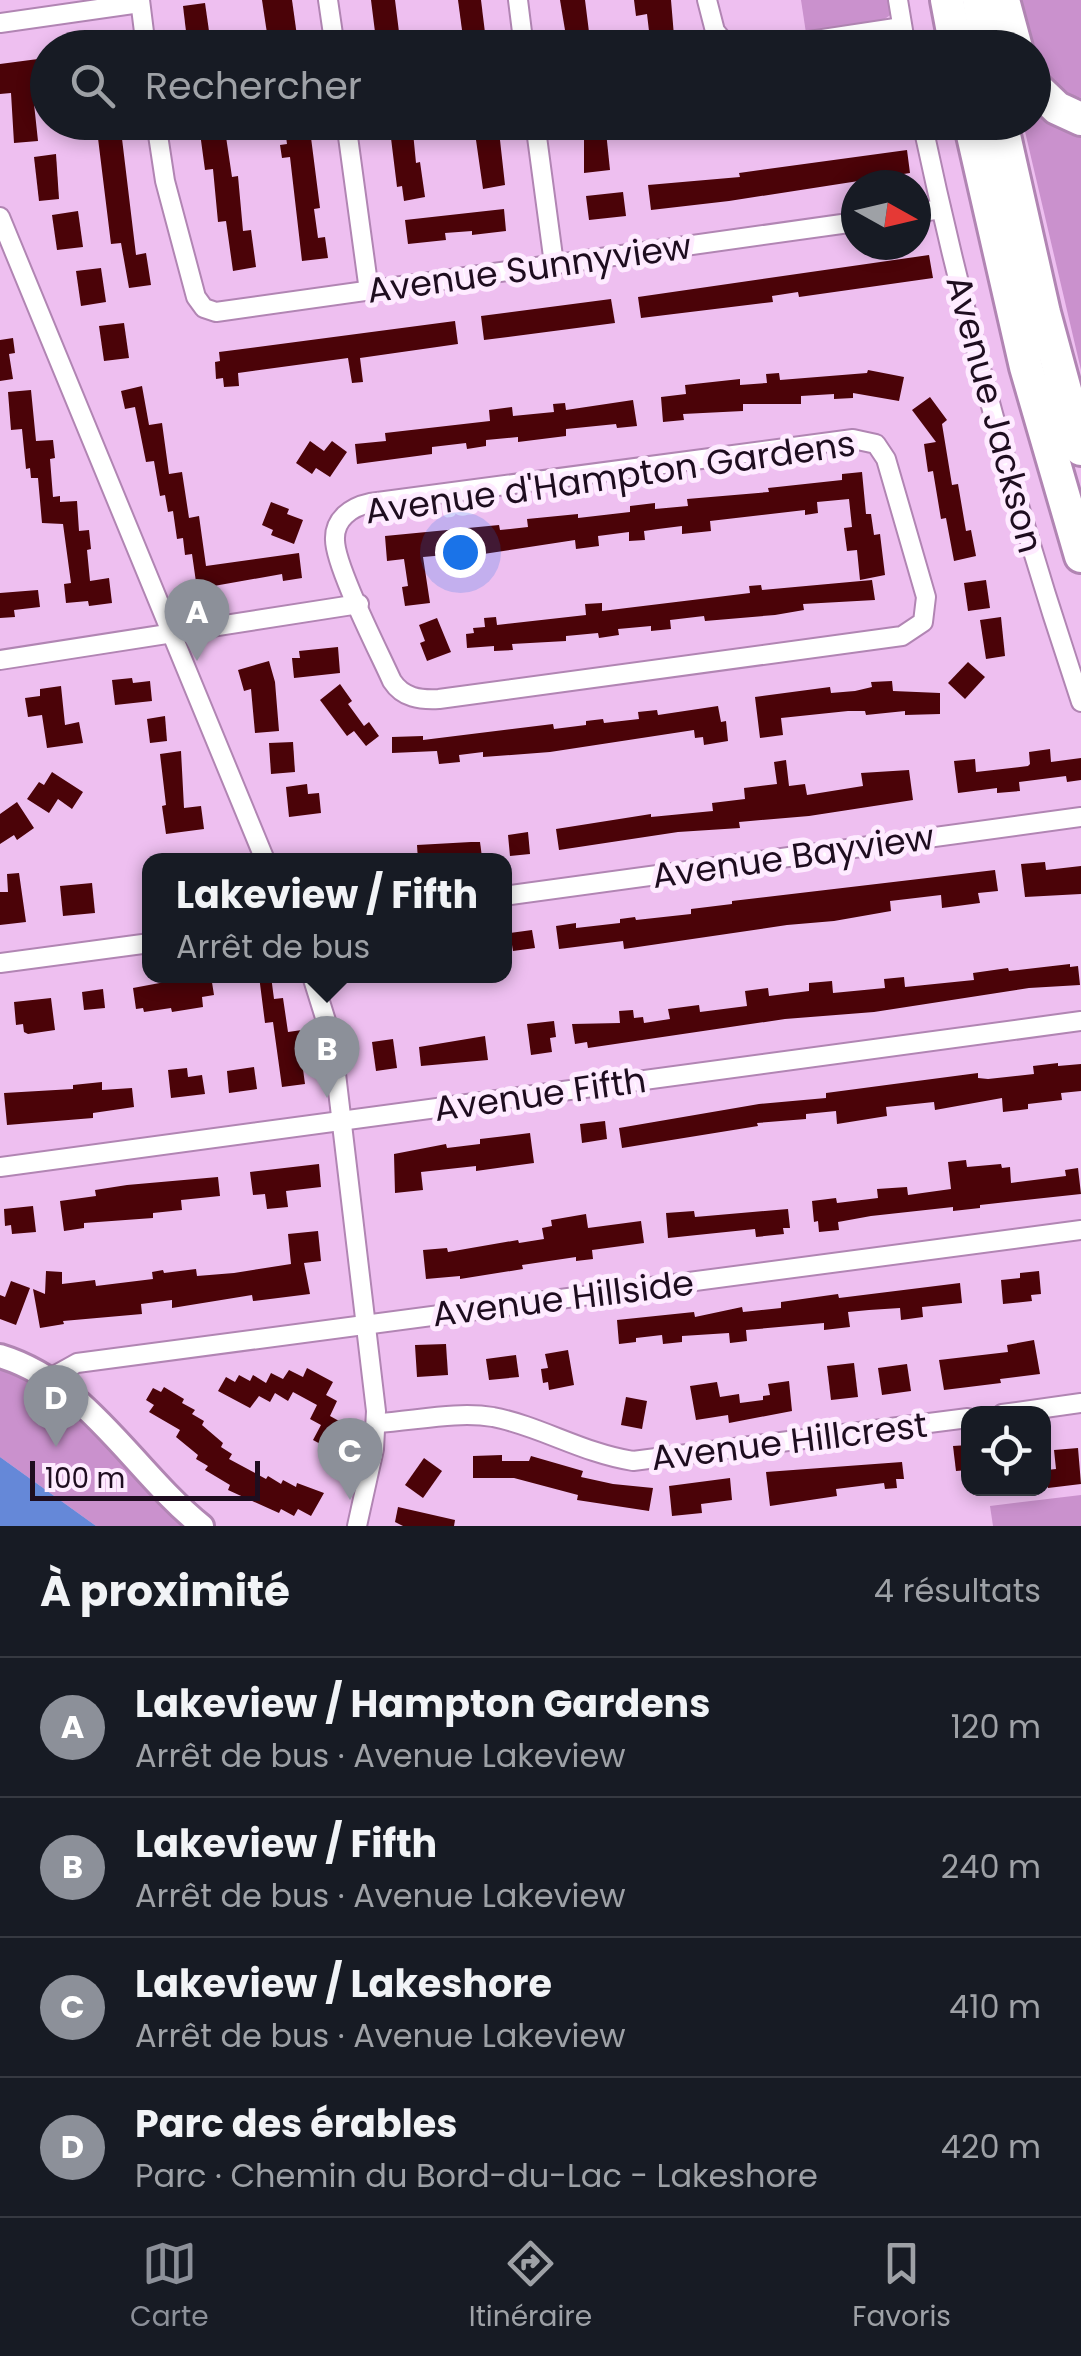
<!DOCTYPE html>
<html lang="fr">
<head>
<meta charset="utf-8">
<style>
	:root { --surface:#171b24; --page:#20242c; --text:#f1f3f6; --muted:#9ea1a6; --line:#363941; --accent:#8c9099 }
	body { margin:0; font-family:Poppins,sans-serif; background:var(--page); color:var(--text) }
	.controls { position:absolute; right:30px; bottom:30px; display:grid; overflow:hidden; border-radius:20px; box-shadow:0 5px 15px #0003 }
	.controls button { width:90px; height:90px; display:grid; place-items:center; padding:0; border:0; border-bottom:2px solid var(--line); background:var(--surface); color:var(--text); font:50px sans-serif }
	.compass { position:absolute; left:841px; top:170px; width:90px; height:90px; border-radius:50%; background:var(--surface); box-shadow:0 5px 15px #0003; rotate:98deg }
	.scale { position:absolute; left:30px; bottom:25px; width:230px; box-sizing:border-box; padding-left:10px; border:5px solid #1e0d1f; border-top:0; font-size:28px; line-height:35px; white-space:nowrap; color:#1e0d1f; -webkit-text-stroke:8px #feebff; paint-order:stroke }
	.you { position:absolute; left:460px; top:552px; width:35px; height:35px; margin:-25px; border:8px solid #fff; border-radius:50%; background:#1a73e8; box-shadow:0 0 0 15px #1a73e833 }
	.badge { display:grid; place-items:center; width:65px; height:65px; border-radius:50%; background:var(--accent); color:#fff; font-size:32px; font-weight:700 }
	.pin { position:absolute; translate:-50% -82px; filter:drop-shadow(0 2px 5px #0008) }
	.pin::after { content:''; position:absolute; top:52px; width:35px; height:30px; background:inherit; clip-path:polygon(0 0,100% 0,50% 100%) }
	.popup { position:absolute; left:142px; top:853px; width:370px; height:130px; box-sizing:border-box; display:grid; place-content:center; border-radius:20px; background:var(--surface); filter:drop-shadow(0 2px 8px #0005); font-size:32px; white-space:nowrap; color:var(--muted) }
	.popup b { font-size:38px; color:var(--text) }
	.popup::after { content:''; position:absolute; left:50%; top:100%; margin-left:-20px; border:20px solid transparent; border-top-color:var(--surface) }
	.list { margin:0; padding:0; list-style:none }
	h2 { display:flex; justify-content:space-between; align-items:center; height:130px; margin:0; padding:0 40px; font-size:42px }
	h2 small { font-size:32px; font-weight:400; color:var(--muted) }
	.list li { display:grid; grid-template-columns:65px 1fr auto; gap:30px; align-items:center; box-sizing:border-box; height:140px; padding:0 40px; border-top:2px solid var(--line) }
	.list b { display:block; font-size:38px; white-space:nowrap }
	.list p { margin:0; font-size:32px; white-space:nowrap; color:var(--muted) }
	.list em { font-size:32px; font-style:normal; color:var(--muted) }
	.icon { flex:none; width:55px; height:55px; fill:none; stroke:currentColor; stroke-width:2; stroke-linecap:round; stroke-linejoin:round }
	.map { position:relative; flex:none; width:1081px; height:1526px; overflow:hidden }
	.search { position:absolute; background:var(--surface); box-shadow:0 5px 15px #0003; left:30px; right:30px; top:30px; height:110px; display:flex; align-items:center; gap:25px; box-sizing:border-box; padding:0 35px; border-radius:55px; color:var(--muted); font-size:38px }
	.sheet { height:690px; background:var(--surface) }
	nav { display:flex; justify-content:space-around; align-items:center; box-sizing:border-box; height:140px; border-top:2px solid var(--line); background:var(--surface); font-size:28px; color:var(--muted) }
	nav a { display:grid; justify-items:center; gap:5px }
	nav .on { color:var(--accent) }
	.map>svg:first-child { display:block }
	.green { fill:#ca91cd }
	.water { fill:#6588d8 }
	.building { fill:#4b0308 }
	.lines { fill:none; stroke-linecap:round; stroke-linejoin:round }
	.minor-casing { stroke:#b185b3; stroke-width:22 }
	.tertiary-casing { stroke:#b185b3; stroke-width:28 }
	.motorway-casing { stroke:#b185b3; stroke-width:38 }
	.minor { stroke:#fff; stroke-width:18 }
	.tertiary { stroke:#fff; stroke-width:22 }
	.motorway { stroke:#fff; stroke-width:32 }
	.labels { text-anchor:middle; dominant-baseline:central; stroke-width:10; stroke-linejoin:round; paint-order:stroke }
	.street-label { font-size:35px; fill:#1e0d1f; stroke:#feebff }
</style>
</head>
<body>
<div class="map">
<svg width="1081" height="1526" viewBox="0 0 1081 1526">
	<rect width="100%" height="100%" fill="#eebff0"/>
	<g class="green">
		<path d="M801,0H893V13L882,21L806,33Z"/>
		<path d="M1020,0H1081V98C1037,85 1030,39 1020,0Z"/>
		<path d="M1034,100L1081,128V370L1023,123L1034,122Z"/>
		<path d="M0,1367C91,1400 116,1473 186,1526H96L0,1457Z"/>
		<path d="M1081,1495V1526H993L990,1506Z"/>
	</g>
	<path class="water" d="M0,1457L96,1526H0Z"/>
	<g class="building">
		<path d="M262,0H292L297,36L268,40Z"/>
		<path d="M371,0H395L401,48H377Z"/>
		<path d="M458,0H481L486,41L464,45Z"/>
		<path d="M560,0H585L591,48H568Z"/>
		<path d="M634,0H671L675,48H651L647,14L636,16Z"/>
		<path d="M205,3L211,45L188,48L183,6Z"/>
		<path d="M38,59L39,85H32L38,141L14,143L11,93L0,94V64Z"/>
		<path d="M96,122H120L136,255L146,253L151,285L129,288L121,243L111,244Z"/>
		<path d="M284,122H309L320,208L314,209L318,238L325,237L328,258L302,261L290,157L282,158L280,145L287,144Z"/>
		<path d="M389,122H412L416,163L420,162L425,197L404,201L402,186L397,187Z"/>
		<path d="M462,122H498L505,185L483,189L475,133L464,135Z"/>
		<path d="M584,122H605L610,170L584,173Z"/>
		<path d="M225,130L232,177L238,176L243,231L251,230L256,267L233,271L226,221L218,222L213,169L205,170L200,133Z"/>
		<path d="M907,150L910,173L729,201L651,210L648,185L740,177L739,173Z"/>
		<path d="M56,154L59,199L39,201L34,157Z"/>
		<path d="M623,192L626,216L589,220L586,196Z"/>
		<path d="M504,209L506,231L472,235V231L445,233L446,240L408,244L405,220Z"/>
		<path d="M78,211L83,247L57,250L52,215Z"/>
		<path d="M929,255L933,278L799,297L798,292L772,296L773,302L641,318L638,297Z"/>
		<path d="M101,268L106,302L81,306L76,271Z"/>
		<path d="M611,299L615,323L484,340L481,316Z"/>
		<path d="M455,321L458,344L360,358L363,382L352,383L348,358L238,373L239,386L224,387L223,378L216,379L215,362L220,361L219,352Z"/>
		<path d="M124,323L129,358L104,361L99,326Z"/>
		<path d="M13,338L15,353L9,354L13,379L0,381V340Z"/>
		<path d="M868,370L904,377L899,401L853,393V398L834,399V394L801,396V404H743V411L683,414L684,420L663,422L661,397L686,394L685,385L740,379V385L767,383L766,374L779,373L780,380L867,373Z"/>
		<path d="M142,386L149,425L162,423L169,474L182,472L189,518L199,516L206,566L299,553L302,578L283,581L282,574L197,589L192,554L185,555L183,538L177,539L173,511L168,512L165,495L160,496L154,461L146,462L135,407L125,409L121,391Z"/>
		<path d="M31,390L36,441L53,440L55,458L50,459L53,497L60,496V502L77,501L79,531L89,530L91,549L87,550L90,581L109,578L112,603L89,606L88,601L66,603L64,584L71,583L63,524L42,523L38,478H31L30,468L26,469L22,429L11,430L8,392Z"/>
		<path d="M930,397L947,420L942,424L952,485L958,484L966,531L971,530L976,556L954,561L946,518L941,519L933,471L928,472L924,444L936,442L912,410Z"/>
		<path d="M633,400L637,426L617,428L616,424L566,429V436L518,442V437L486,440V446L467,449L466,443L432,447V454L357,464L355,444L386,441L385,433L490,421L489,410L512,407L513,416L554,412L553,404L565,403L566,410Z"/>
		<path d="M310,441L324,451L332,441L347,452L330,477L316,468L312,474L296,463Z"/>
		<path d="M862,472L866,514H871L874,535L880,534L885,575L860,580L857,550L847,551L844,528L852,527L849,499L817,502L818,513L805,515V510L710,521L711,531L682,534V526L658,529L644,531L645,540L629,541V532L598,536L599,546L576,549L575,540L457,558V554L423,557L430,603L405,606L402,587L408,586L404,559L387,561L385,536L499,525L500,530L528,527L527,519L578,514V518L630,512V506L655,503V509L688,506L687,499L769,492L768,488L842,480V474Z"/>
		<path d="M271,502L289,509L287,514L303,520L294,544L271,535L273,530L262,525Z"/>
		<path d="M872,580L875,600L803,604L804,610L775,615L705,621L704,616L670,620L671,629L651,631V626L618,629L619,635L599,638L598,633L566,636V641L512,644L513,650L494,651V646L467,648L466,634L474,633L473,628L485,627L484,618L496,617L497,625L586,615L585,604L602,603V611L750,593L749,586L761,585L762,590Z"/>
		<path d="M986,580L990,608L968,611L964,583Z"/>
		<path d="M38,590L40,607L14,610L15,617L0,618V593Z"/>
		<path d="M1001,617L1005,656L986,659L980,620Z"/>
		<path d="M437,618L451,652L427,661L420,643L425,641L419,625Z"/>
		<path d="M338,647L340,673L294,678L292,658H300L299,651Z"/>
		<path d="M269,661L275,682L279,731L255,733L251,689L244,691L238,670Z"/>
		<path d="M968,662L985,677L965,699L948,683Z"/>
		<path d="M132,678L133,683L150,681L152,701L115,705L112,680Z"/>
		<path d="M892,681L893,691L940,693V714L905,715V711L866,715L865,711H848L781,718L783,735L760,738L755,697L830,687L831,693L855,691L872,687L871,682Z"/>
		<path d="M340,684L352,701L348,704L364,726L369,722L379,736L366,746L354,731L347,736L320,700Z"/>
		<path d="M61,686L65,725L79,722L83,743L47,748L42,715L28,717L25,698L40,696V689Z"/>
		<path d="M718,706L721,722L726,721L728,741L704,745L703,737L695,738L694,730L550,752L483,757V752L459,755L460,762L439,764L437,751L392,753V737L423,736V740L553,724L554,729L586,725V721L603,719L604,723L639,719L638,712L657,710L658,715Z"/>
		<path d="M165,716L167,741L150,743L147,719Z"/>
		<path d="M293,742L295,772L271,774L269,743Z"/>
		<path d="M1050,749L1051,762L1081,758V780L1067,782L1066,776L1019,782L1020,791L997,793V788L958,793L954,761L975,759L976,772L1028,766L1030,764L1029,752Z"/>
		<path d="M181,751L184,808L201,806L204,829L166,834L162,806L166,805L160,754Z"/>
		<path d="M786,760L789,786L805,784L807,795L863,786L861,773L909,770L913,800L809,816L739,822L740,828L678,832L559,850L556,829L651,814V817L713,811L712,803L745,799L744,788L777,784L774,762Z"/>
		<path d="M52,772L83,792L72,809L58,799L49,813L27,799L39,782L44,785Z"/>
		<path d="M307,784L308,794L319,793L321,813L289,817L286,787Z"/>
		<path d="M17,802L34,828L17,840L14,835L0,844V814Z"/>
		<path d="M528,832L530,854L510,856L508,835Z"/>
		<path d="M471,842H480L482,857L418,860L417,845Z"/>
		<path d="M1045,862L1046,870L1081,866V894L1025,897L1021,864Z"/>
		<path d="M995,870L998,891L978,893L980,903L942,908L941,895L890,901L891,911L834,921L787,925L624,949L623,941L559,949L556,926L576,923V928L620,923V919L635,917L636,920L691,914V909L732,904V901Z"/>
		<path d="M19,873L26,922L0,925V892H8L7,874Z"/>
		<path d="M92,883L95,913L63,916L60,886Z"/>
		<path d="M532,930L535,948L513,951L510,933Z"/>
		<path d="M1070,964V967L1078,966L1080,985L1029,988L874,1012L785,1019L588,1048L587,1042L575,1044L572,1024L620,1023L619,1011L633,1010L634,1018L643,1017L644,1023L670,1019L668,1009L699,1005L700,1012L747,1006L745,991L768,988L769,996L809,991V983L832,981L833,993L885,988L884,979L904,977L905,987L974,980L973,973L1008,968L1009,971Z"/>
		<path d="M197,976H211L214,995L202,997L203,1007L172,1012L171,1008L144,1012L143,1008L136,1009L133,988Z"/>
		<path d="M259,976H271L274,999L283,998L288,1032L302,1030L304,1047H300L305,1084L282,1087L273,1022L265,1023Z"/>
		<path d="M103,989L105,1008L84,1010L82,992Z"/>
		<path d="M51,998L55,1030L28,1034L24,1032L23,1024L16,1025L14,1002Z"/>
		<path d="M554,1021L556,1037L550,1038L552,1052L531,1055L527,1024Z"/>
		<path d="M485,1036L488,1060L421,1066L419,1047Z"/>
		<path d="M393,1039L397,1068L376,1071L372,1042Z"/>
		<path d="M1058,1063V1066L1081,1064V1091L1061,1093L1062,1100L1028,1104V1109L1003,1112L1002,1098L935,1110L934,1102L886,1107L887,1116L837,1124L836,1111L806,1114V1119L757,1123L758,1126L622,1148L619,1128L759,1104L826,1098V1093L894,1084L978,1073V1078L988,1079L1034,1074L1033,1066Z"/>
		<path d="M254,1067L257,1089L229,1093L227,1071Z"/>
		<path d="M187,1068L188,1077L202,1075L205,1094L171,1098L168,1070Z"/>
		<path d="M102,1082V1090L132,1088L134,1107L93,1113V1118L7,1125L4,1093L73,1089V1085Z"/>
		<path d="M605,1121L607,1139L582,1143L580,1124Z"/>
		<path d="M530,1133L534,1163L476,1171V1166L421,1172L423,1190L395,1193L394,1154L446,1144L447,1148L480,1144V1139Z"/>
		<path d="M966,1160L967,1167L1001,1164L1002,1168L1010,1167L1011,1183L1066,1176L1065,1170L1078,1168L1081,1194L980,1205V1208L953,1211V1207L871,1216L838,1222L839,1230L819,1232L818,1221L814,1222L812,1201L836,1198L837,1203L878,1198L877,1189L907,1187L908,1195L951,1189L948,1162Z"/>
		<path d="M319,1164L321,1187L286,1191L288,1207L267,1209L265,1194L253,1195L250,1172Z"/>
		<path d="M218,1177L220,1196L181,1200L182,1210L153,1213V1218L84,1223V1228L64,1231L60,1201L96,1196L95,1190L127,1185Z"/>
		<path d="M33,1206L36,1232L12,1234L11,1225L5,1226L4,1209Z"/>
		<path d="M788,1209L790,1228H783L784,1234L756,1237L755,1229L668,1238L666,1213L694,1211L695,1217Z"/>
		<path d="M586,1214L588,1228L641,1221L644,1243L592,1250L593,1259L576,1261V1257L522,1265L523,1269L460,1279V1276L426,1279L423,1250L447,1248L448,1252L518,1240L519,1243L544,1239L542,1228L552,1226L551,1220Z"/>
		<path d="M318,1231L321,1261L304,1263L310,1294L253,1301L252,1295L172,1308V1300L141,1304L142,1314L63,1321L64,1324L40,1328L33,1289L45,1294L46,1271L62,1272V1284L95,1280L96,1286L153,1279L152,1272L163,1270L164,1273L196,1269L197,1276L234,1273L291,1264L288,1234Z"/>
		<path d="M1039,1271L1041,1294L1031,1295L1032,1301L1003,1304L1001,1280L1020,1278V1273Z"/>
		<path d="M11,1281L30,1288L16,1325L0,1319V1295L5,1297Z"/>
		<path d="M960,1283L962,1303L922,1307L923,1317L901,1320L900,1308L869,1310L848,1312L850,1327L824,1330V1323L746,1330L747,1341L730,1343L729,1333L682,1336V1342L663,1344L662,1335L636,1338V1342L619,1344L617,1320L694,1312L695,1317L742,1307L743,1312L781,1308V1302L838,1294L839,1298Z"/>
		<path d="M1034,1340L1040,1374L1000,1379L1001,1383L944,1390L939,1360L1008,1352L1007,1345Z"/>
		<path d="M446,1344L448,1375L417,1377L415,1345Z"/>
		<path d="M568,1350L574,1385L549,1390L548,1382L543,1383L541,1369L548,1368L545,1354Z"/>
		<path d="M516,1355L519,1377L489,1380L486,1359Z"/>
		<path d="M854,1363L858,1397L831,1400L827,1366Z"/>
		<path d="M907,1364L911,1391L882,1395L878,1368Z"/>
		<path d="M307,1368L333,1382L326,1395L337,1401L330,1416L339,1421L326,1447L313,1440L321,1425L310,1419L317,1405L293,1392L288,1401L275,1393L270,1402L259,1396L250,1408L218,1391L226,1377L235,1382L239,1375L250,1381L253,1375L266,1383L271,1373L283,1379L289,1370L303,1377Z"/>
		<path d="M789,1381L792,1411L729,1423L728,1415L696,1420L690,1386L717,1382L720,1397L739,1394L740,1403L763,1400V1396L770,1395L768,1384Z"/>
		<path d="M164,1387L184,1399L182,1403L195,1410L192,1414L204,1421L202,1425L223,1443L221,1447L232,1454L229,1459L266,1479L268,1476L281,1484L283,1480L296,1487L297,1483L324,1493L311,1516L298,1509L294,1516L281,1509L279,1513L228,1490L230,1485L205,1470L208,1466L196,1459L198,1455L176,1437L180,1430L149,1412L154,1405L146,1400L153,1388L161,1392Z"/>
		<path d="M626,1397L647,1401L642,1429L621,1425Z"/>
		<path d="M968,1445V1470L956,1471L953,1446Z"/>
		<path d="M1078,1448L1081,1484L1048,1488L1047,1470L1056,1469L1054,1450Z"/>
		<path d="M502,1455V1461H529L531,1456L583,1471L581,1477L613,1484L653,1488L649,1511L577,1500L578,1495L514,1478H473V1456Z"/>
		<path d="M424,1458L442,1471L423,1498L405,1485Z"/>
		<path d="M902,1462L904,1479H896L897,1488L885,1489L884,1483L836,1489L837,1496L770,1506L766,1472Z"/>
		<path d="M730,1478L732,1500L701,1504L702,1513L672,1516L669,1486Z"/>
		<path d="M398,1507L455,1520L454,1526H403L395,1522Z"/>
	</g>
	<g class="lines">
		<g class="minor-casing">
			<g id="minor">
				<path d="M140,0L146,48"/>
				<path d="M328,0L335,48"/>
				<path d="M518,0L524,48"/>
				<path d="M707,0L715,31L729,48"/>
				<path d="M898,0L906,48"/>
				<path d="M0,23L140,3"/>
				<path d="M763,48L902,27"/>
				<path d="M156,122L165,181L196,297L204,308L216,312L856,222"/>
				<path d="M346,122L369,291"/>
				<path d="M535,122L554,264"/>
				<path d="M922,122C964,319 1017,512 1081,702"/>
				<path d="M916,213L941,209"/>
				<path d="M0,217L265,860"/>
				<path d="M853,439L876,444L886,459L926,597L923,622L902,636L439,699C420,700 403,698 392,681C379,652 335,566 335,540C334,519 351,507 370,503Z"/>
				<path d="M0,660L359,604"/>
				<path d="M504,896L1081,817"/>
				<path d="M0,963L150,943"/>
				<path d="M312,976L332,1040L376,1411L374,1449L357,1526"/>
				<path d="M0,1167L1081,1021"/>
				<path d="M50,1378L77,1363L1081,1230"/>
				<path d="M1002,1414L1081,1403"/>
				<path d="M377,1423C414,1421 456,1411 493,1417C540,1426 582,1453 633,1461L968,1418"/>
			</g>
		</g>
		<g class="tertiary-casing">
			<path id="tertiary" d="M0,1356C89,1383 133,1471 202,1526"/>
		</g>
		<g class="motorway-casing">
			<g id="motorway">
				<path d="M947,0L956,48"/>
				<path d="M979,0L987,48"/>
				<path d="M1003,0L1016,48"/>
				<path d="M1034,86L1057,108L1081,119"/>
				<path d="M970,122L1026,367L1081,556"/>
				<path d="M1001,122L1044,313L1081,449"/>
			</g>
		</g>
		<use href="#minor" class="minor"/>
		<use href="#tertiary" class="tertiary"/>
		<use href="#motorway" class="motorway"/>
	</g>
	<g class="labels">
		<g class="street-label">
			<text transform="translate(529 268) rotate(-8)">Avenue Sunnyview</text>
			<text transform="translate(995 414) rotate(75)">Avenue Jackson</text>
			<text transform="translate(610 477) rotate(-8)">Avenue d'Hampton Gardens</text>
			<text transform="translate(793 856) rotate(-8)">Avenue Bayview</text>
			<text transform="translate(540 1094) rotate(-8)">Avenue Fifth</text>
			<text transform="translate(563 1298) rotate(-7)">Avenue Hillside</text>
			<text transform="translate(789 1441) rotate(-7)">Avenue Hillcrest</text>
		</g>
	</g>
</svg>
<div class="controls">
<button><svg class="icon" aria-label="locate" viewBox="0 0 24 24"><circle cx="12" cy="12" r="6"/><path d="M12 2v4M12 18v4M2 12h4M18 12h4"/></svg></button>
</div>
<svg class="compass" viewBox="-18 -18 36 36"><path d="M0-13l5 13h-10z" fill="#e53935"/><path d="M0 13l5-13h-10z" fill="#9ea1a6"/></svg>
<div class="scale">100 m</div>
<div class="you"></div>
<div class="pin badge" style="left:197px;top:661px">A</div>
<div class="pin badge" style="left:327px;top:1098px">B</div>
<div class="popup"><b>Lakeview / Fifth</b>Arrêt de bus</div>
<div class="pin badge" style="left:350px;top:1500px">C</div>
<div class="pin badge" style="left:56px;top:1447px">D</div>
<div class="search"><svg class="icon" aria-label="search" viewBox="0 0 24 24"><circle cx="10" cy="10" r="6"/><path d="M15 15l6 6"/></svg>Rechercher</div>
</div>
<section class="sheet">
<h2>À proximité<small>4 résultats</small></h2>
<ul class="list">
<li><span class="badge">A</span><div><b>Lakeview / Hampton Gardens</b><p>Arrêt de bus · Avenue Lakeview</p></div><em>120 m</em></li>
<li><span class="badge">B</span><div><b>Lakeview / Fifth</b><p>Arrêt de bus · Avenue Lakeview</p></div><em>240 m</em></li>
<li><span class="badge">C</span><div><b>Lakeview / Lakeshore</b><p>Arrêt de bus · Avenue Lakeview</p></div><em>410 m</em></li>
<li><span class="badge">D</span><div><b>Parc des érables</b><p>Parc · Chemin du Bord-du-Lac - Lakeshore</p></div><em>420 m</em></li>
</ul>
</section>
<nav>
<a class="on"><svg class="icon" aria-label="map" viewBox="0 0 24 24"><path d="M3 6l6-2 6 2 6-2v14l-6 2-6-2-6 2zM9 4v14M15 6v14"/></svg>Carte</a>
<a><svg class="icon" aria-label="directions" viewBox="0 0 24 24"><path d="M12 3l9 9-9 9-9-9zM9 14v-3h6M13 9l2 2-2 2"/></svg>Itinéraire</a>
<a><svg class="icon" aria-label="saved" viewBox="0 0 24 24"><path d="M7 4h10v16l-5-4-5 4z"/></svg>Favoris</a>
</nav>
</body>
</html>
